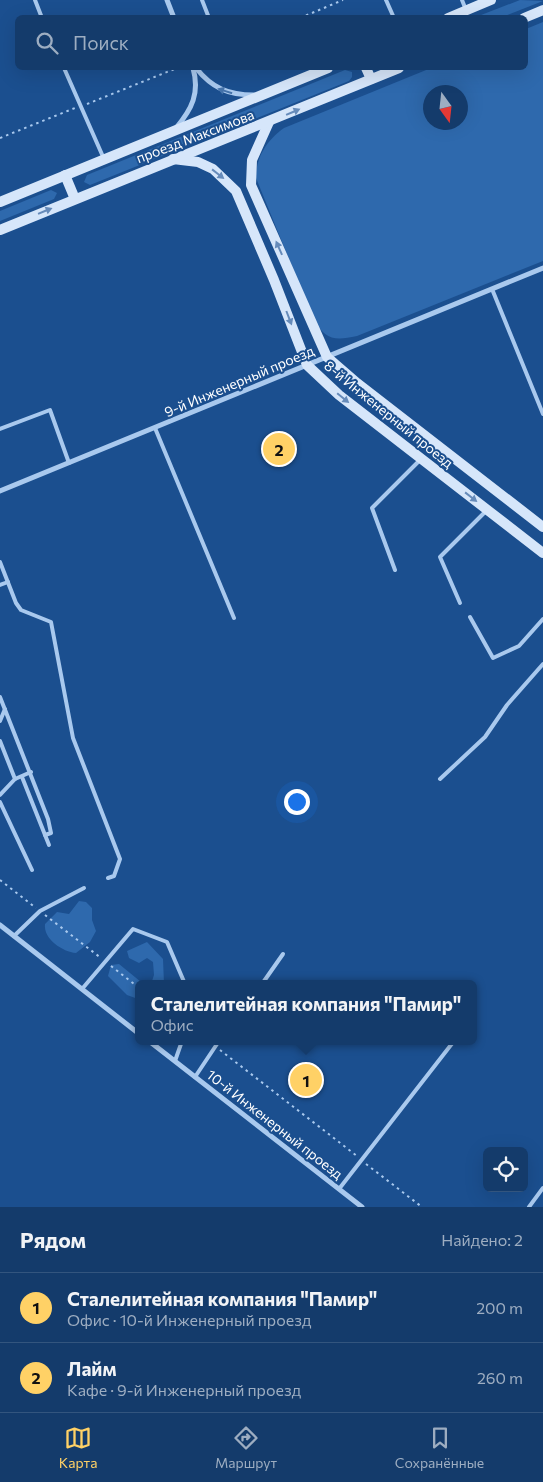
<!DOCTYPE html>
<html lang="ru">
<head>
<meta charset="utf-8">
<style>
	:root { --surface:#143b6b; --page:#214673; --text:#f1f3f6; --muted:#9dadc1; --line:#33557e; --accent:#ffd166 }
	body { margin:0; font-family:Commissioner,sans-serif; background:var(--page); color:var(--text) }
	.controls { position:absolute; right:15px; bottom:15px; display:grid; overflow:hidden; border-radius:8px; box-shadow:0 5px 20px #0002 }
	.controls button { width:45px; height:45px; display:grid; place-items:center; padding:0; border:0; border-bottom:1px solid var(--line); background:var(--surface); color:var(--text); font:25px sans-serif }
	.compass { position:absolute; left:423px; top:85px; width:45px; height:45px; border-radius:50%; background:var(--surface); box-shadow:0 5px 20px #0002; rotate:165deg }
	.you { position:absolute; left:296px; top:801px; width:18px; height:18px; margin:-12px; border:4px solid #fff; border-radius:50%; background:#1a73e8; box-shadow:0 0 0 8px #1a73e833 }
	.badge { display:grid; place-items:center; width:32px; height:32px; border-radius:50%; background:var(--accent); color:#111; font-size:16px; font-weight:700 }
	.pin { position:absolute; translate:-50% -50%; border:2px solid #fff; box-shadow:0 1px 5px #0006 }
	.popup { position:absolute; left:135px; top:980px; width:342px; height:65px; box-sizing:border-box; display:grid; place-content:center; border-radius:8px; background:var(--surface); filter:drop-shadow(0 1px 4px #0005); font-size:16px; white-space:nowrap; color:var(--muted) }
	.popup b { font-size:19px; color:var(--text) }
	.popup::after { content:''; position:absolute; left:50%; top:100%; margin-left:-10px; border:10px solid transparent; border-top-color:var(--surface) }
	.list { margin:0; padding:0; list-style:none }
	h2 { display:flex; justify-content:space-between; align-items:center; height:65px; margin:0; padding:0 20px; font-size:21px }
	h2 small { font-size:16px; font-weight:400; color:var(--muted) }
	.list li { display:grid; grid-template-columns:32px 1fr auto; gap:15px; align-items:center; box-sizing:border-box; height:70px; padding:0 20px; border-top:1px solid var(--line) }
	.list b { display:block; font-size:19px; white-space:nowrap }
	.list p { margin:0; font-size:16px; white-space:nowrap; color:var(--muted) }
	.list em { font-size:16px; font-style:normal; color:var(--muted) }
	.icon { flex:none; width:28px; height:28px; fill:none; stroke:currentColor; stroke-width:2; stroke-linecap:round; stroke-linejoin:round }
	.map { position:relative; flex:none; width:543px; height:1207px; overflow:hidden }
	.search { position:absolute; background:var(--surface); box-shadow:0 5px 20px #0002; left:15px; right:15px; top:15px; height:55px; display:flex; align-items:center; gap:12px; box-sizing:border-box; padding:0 18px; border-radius:8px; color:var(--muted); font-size:19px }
	.sheet { height:205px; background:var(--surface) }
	nav { display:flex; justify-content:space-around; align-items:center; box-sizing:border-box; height:70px; border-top:1px solid var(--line); background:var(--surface); font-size:14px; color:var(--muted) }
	nav a { display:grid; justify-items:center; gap:2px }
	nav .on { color:var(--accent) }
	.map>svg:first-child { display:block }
	.green { fill:#2e69ad; fill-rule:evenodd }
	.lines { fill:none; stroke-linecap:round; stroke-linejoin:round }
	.path { stroke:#a9c9ee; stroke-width:2; stroke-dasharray:2.5 4; stroke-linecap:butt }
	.lane { stroke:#a9c9ee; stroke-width:4 }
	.street { stroke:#a9c9ee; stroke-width:5 }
	.secondary { stroke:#d6e6fa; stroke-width:10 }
	.oneway { fill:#4674ac }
	.oneway2 { fill:#668bba }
	.labels { text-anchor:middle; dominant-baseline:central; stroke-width:4; stroke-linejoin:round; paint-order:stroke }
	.street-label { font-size:14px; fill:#fff; stroke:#1b4f8f }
</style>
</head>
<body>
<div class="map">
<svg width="543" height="1207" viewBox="0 0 543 1207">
	<rect width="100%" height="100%" fill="#1b4f8f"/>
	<g class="green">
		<path d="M520,0L543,1L502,17H476Z"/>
		<path d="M543,22V261L357,336C334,341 325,340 313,318L256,178C256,157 267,140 284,128L431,68H526V29ZM430,92H460V122H430Z"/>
		<path d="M345,70L352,72V77L349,81L90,185L84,182L87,175Z"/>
		<path d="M51,190L57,193L54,199L0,221V211Z"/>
		<path d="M79,901L86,902L92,908V920L96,931L90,942L76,953C63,952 43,939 45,924L57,912L69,914Z"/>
		<path d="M147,942L163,959L164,984H151L154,975L153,962L147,958L139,963L129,958L127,951Z"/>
		<path d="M119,964L141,982L147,984H138V999L127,995L108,976L111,965Z"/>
	</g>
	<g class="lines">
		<g class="path">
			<path d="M300,18L343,0"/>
			<path d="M87,104L177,68"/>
			<path d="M0,138L75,108"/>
			<path d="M0,880L36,908"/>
			<path d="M45,915L101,958"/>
			<path d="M111,966L138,987"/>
			<path d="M220,1050L357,1156"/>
			<path d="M366,1164L422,1207"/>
		</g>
		<g class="lane">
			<path d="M35,0L42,18"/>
			<path d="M202,0L209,18"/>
			<path d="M386,0L394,18"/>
			<path d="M462,0L466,10"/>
			<path d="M64,68L104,159"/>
			<path d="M492,289L543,414"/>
			<path d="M155,428L234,618"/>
			<path d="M0,429L50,410L69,463"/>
			<path d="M0,562L16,603L21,610L51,622L73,738L120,859L114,876L108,878"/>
			<path d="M395,570L372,508L421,459"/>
			<path d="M0,585L8,582"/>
			<path d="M460,603L440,557L486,511"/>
			<path d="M470,617L493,658L519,646L543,619"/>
			<path d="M0,697L48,819L51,833L45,835"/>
			<path d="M0,721L5,709"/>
			<path d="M0,741L15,779"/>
			<path d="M22,777L49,845"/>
			<path d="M440,779L485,737L507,705L543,664"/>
			<path d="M0,795L15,779L31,772"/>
			<path d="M0,802L32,870"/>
			<path d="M14,936L40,911L84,888"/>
			<path d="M262,984L283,954"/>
			<path d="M82,989L133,929L167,942L185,984"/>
			<path d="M175,1061L182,1041"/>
			<path d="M195,1077L219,1041"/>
			<path d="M339,1189L454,1041"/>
			<path d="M529,1207L543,1188"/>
		</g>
		<g class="street">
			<path d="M167,0L174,18"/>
			<path d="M196,68C212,88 228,95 254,95"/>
			<path d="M176,128C192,109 200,93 193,68"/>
			<path d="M0,491L543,268"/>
			<path d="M0,925L138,1033"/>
			<path d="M149,1041L362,1207"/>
		</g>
		<g class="secondary">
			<path d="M448,18L491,0"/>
			<path d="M524,18L543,10"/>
			<path d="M366,68L371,79"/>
			<path d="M269,122L252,160L251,185L327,357L357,383L543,527"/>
			<path d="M173,159L198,162L213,169L236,191L274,280L307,365L339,395L543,553"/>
			<path d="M65,175L75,199"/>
			<path d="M0,202L328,68"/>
			<path d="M0,230L399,68"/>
		</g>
	</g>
	<defs><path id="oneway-solid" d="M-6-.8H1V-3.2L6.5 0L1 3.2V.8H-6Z" transform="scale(1.25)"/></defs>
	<use class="oneway" href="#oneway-solid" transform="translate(225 91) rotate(-162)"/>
	<g class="oneway2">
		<use href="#oneway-solid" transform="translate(293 112) rotate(-23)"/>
		<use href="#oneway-solid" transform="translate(218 174) rotate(38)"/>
		<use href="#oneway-solid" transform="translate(45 211) rotate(-22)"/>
		<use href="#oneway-solid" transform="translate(279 248) rotate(-114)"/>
		<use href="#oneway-solid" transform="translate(289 318) rotate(69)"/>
		<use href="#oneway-solid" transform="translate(343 398) rotate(39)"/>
		<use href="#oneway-solid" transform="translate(471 497) rotate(38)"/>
	</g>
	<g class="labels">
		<g class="street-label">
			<text transform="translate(195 136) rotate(-21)">проезд Максимова</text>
			<text transform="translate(239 381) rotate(-23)">9-й Инженерный проезд</text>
			<text transform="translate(389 414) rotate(39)">8-й Инженерный проезд</text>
			<text transform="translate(275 1124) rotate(38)">10-й Инженерный проезд</text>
		</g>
	</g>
</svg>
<div class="controls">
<button><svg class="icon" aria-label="locate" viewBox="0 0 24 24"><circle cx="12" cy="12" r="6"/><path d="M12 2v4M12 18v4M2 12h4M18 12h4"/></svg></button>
</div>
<svg class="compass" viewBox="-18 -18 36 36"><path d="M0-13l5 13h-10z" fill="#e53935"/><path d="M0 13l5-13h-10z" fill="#9dadc1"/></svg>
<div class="you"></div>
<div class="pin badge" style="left:306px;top:1080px">1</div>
<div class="popup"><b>Сталелитейная компания &quot;Памир&quot;</b>Офис</div>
<div class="pin badge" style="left:279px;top:449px">2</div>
<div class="search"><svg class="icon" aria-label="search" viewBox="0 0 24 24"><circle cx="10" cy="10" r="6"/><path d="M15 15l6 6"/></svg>Поиск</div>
</div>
<section class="sheet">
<h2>Рядом<small>Найдено: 2</small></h2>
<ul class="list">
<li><span class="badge">1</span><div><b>Сталелитейная компания &quot;Памир&quot;</b><p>Офис · 10-й Инженерный проезд</p></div><em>200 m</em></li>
<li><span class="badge">2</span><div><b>Лайм</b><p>Кафе · 9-й Инженерный проезд</p></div><em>260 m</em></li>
</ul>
</section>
<nav>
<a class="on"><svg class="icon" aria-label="map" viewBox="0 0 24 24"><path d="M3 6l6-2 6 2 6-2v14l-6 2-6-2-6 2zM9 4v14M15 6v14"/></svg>Карта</a>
<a><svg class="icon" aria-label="directions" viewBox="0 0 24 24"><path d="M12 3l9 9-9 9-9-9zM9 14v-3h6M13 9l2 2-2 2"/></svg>Маршрут</a>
<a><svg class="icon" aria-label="saved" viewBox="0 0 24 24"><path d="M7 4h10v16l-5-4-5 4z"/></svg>Сохранённые</a>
</nav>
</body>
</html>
